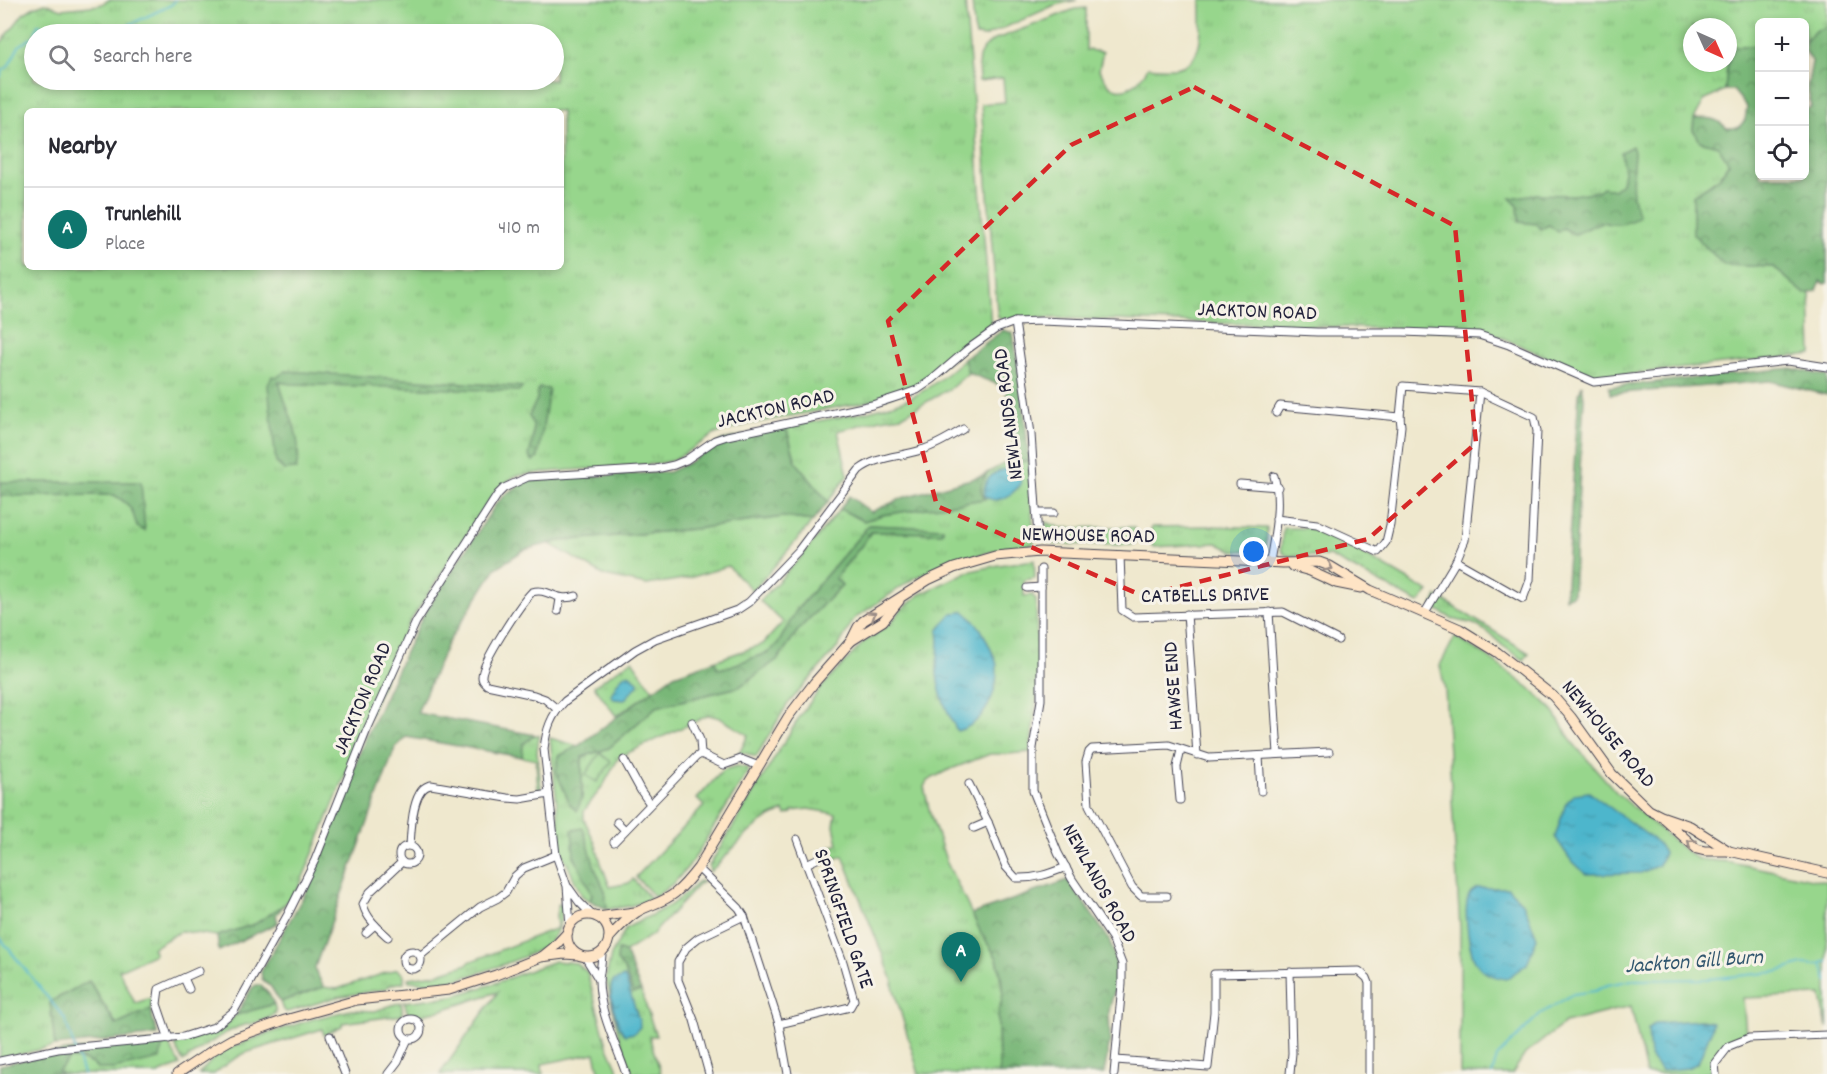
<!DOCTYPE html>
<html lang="en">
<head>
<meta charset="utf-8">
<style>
	:root { --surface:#fff; --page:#f2f2f3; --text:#2b2b33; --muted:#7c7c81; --line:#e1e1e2; --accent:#0f766e }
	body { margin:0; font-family:Dekko,sans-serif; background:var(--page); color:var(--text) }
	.controls { position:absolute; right:18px; top:18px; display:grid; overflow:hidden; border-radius:9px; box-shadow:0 3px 9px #0003 }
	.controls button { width:54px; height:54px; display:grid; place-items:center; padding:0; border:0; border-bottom:2px solid var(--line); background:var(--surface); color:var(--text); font:30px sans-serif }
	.compass { position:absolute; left:1683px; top:18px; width:54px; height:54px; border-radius:50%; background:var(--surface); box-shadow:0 3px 9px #0003; rotate:135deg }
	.you { position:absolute; left:1254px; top:552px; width:21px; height:21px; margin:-15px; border:4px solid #fff; border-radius:50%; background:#1a73e8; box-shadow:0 0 0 9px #1a73e833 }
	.badge { display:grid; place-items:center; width:39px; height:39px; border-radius:50%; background:var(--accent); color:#fff; font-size:20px; font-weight:700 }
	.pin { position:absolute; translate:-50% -50px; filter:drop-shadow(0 2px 3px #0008) }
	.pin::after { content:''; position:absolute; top:32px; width:21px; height:18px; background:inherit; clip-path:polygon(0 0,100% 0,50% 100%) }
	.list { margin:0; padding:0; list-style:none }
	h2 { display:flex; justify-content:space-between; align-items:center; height:78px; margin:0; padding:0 24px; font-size:26px }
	h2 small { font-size:20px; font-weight:400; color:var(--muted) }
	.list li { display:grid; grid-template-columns:39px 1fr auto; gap:18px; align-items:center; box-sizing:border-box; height:84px; padding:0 24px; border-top:2px solid var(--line) }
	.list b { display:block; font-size:22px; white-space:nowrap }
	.list p { margin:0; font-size:20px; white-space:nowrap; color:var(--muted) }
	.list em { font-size:20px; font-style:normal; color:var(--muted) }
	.icon { flex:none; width:33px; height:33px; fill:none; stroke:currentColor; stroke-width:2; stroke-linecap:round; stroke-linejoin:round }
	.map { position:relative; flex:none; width:1827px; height:1074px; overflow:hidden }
	.search { position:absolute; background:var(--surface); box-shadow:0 3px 9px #0003; left:24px; top:24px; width:540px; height:66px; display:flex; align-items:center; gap:15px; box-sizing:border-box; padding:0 21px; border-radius:33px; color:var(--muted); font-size:22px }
	.panel { position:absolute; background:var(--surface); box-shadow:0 3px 9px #0003; left:24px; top:108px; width:540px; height:162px; border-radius:9px }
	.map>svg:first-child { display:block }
	.grass { fill:url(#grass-tufts); stroke:#5c7c64; stroke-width:1.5; fill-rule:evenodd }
	.forest { fill:url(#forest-crowns); stroke:#4e6c5a; stroke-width:1.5 }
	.park { fill:#97d68c; stroke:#5c7c64; stroke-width:1.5 }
	.water { fill:url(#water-ripples); stroke:#386c84; stroke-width:1.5 }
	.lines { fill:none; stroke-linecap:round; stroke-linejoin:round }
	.stream { stroke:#4eb6cc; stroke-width:2 }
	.street-casing { stroke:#414051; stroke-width:9 }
	.secondary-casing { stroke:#414051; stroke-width:11 }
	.street { stroke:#fff; stroke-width:7 }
	.secondary { stroke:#fee4c5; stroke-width:9 }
	.oneway { stroke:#9b8d87 }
	.marked { fill:none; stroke:#d62828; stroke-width:4.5; stroke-dasharray:12 8; stroke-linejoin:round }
	.labels { text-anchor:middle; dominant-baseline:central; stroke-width:6; stroke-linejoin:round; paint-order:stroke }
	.street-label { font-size:21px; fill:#22223b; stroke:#f7f3e8 }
	.water-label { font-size:22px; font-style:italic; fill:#31566e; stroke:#f7f3e8 }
</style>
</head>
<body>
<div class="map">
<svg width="1827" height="1074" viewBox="0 0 1827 1074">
	<defs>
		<pattern id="grass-tufts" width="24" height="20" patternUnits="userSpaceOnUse" patternTransform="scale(1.5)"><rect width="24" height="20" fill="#97d68c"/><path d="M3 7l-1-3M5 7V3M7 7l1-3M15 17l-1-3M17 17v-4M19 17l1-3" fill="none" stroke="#82b77a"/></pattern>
		<pattern id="forest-crowns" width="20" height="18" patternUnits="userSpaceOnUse" patternTransform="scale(1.5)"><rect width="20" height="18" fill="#79b778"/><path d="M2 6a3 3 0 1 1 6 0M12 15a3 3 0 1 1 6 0" fill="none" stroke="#639464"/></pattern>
		<pattern id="water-ripples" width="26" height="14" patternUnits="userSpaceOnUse" patternTransform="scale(1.5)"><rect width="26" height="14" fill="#4eb6cc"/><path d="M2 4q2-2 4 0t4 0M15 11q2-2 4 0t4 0" fill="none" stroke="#4094a7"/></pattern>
	</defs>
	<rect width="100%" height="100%" fill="#f7f3e8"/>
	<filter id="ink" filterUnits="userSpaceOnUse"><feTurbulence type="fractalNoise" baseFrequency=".0167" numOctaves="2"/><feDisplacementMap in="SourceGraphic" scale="12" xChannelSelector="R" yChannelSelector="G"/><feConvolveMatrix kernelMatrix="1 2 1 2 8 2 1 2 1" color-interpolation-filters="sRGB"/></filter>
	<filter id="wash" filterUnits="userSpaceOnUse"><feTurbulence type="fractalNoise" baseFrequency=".008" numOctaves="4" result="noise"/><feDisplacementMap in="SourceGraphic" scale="24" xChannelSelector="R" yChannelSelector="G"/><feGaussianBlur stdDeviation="1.35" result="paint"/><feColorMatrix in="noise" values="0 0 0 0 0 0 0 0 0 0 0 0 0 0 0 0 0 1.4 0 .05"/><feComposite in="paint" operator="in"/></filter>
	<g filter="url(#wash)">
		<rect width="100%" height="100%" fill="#efe8ce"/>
		<g class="grass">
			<path d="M109,0H965L991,326L923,382L886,398L749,424L715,434L682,455L670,461L655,464L546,472L515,476L496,490L407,626L299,887L285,904L255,924L217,936L181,931L152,948L155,954L119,970L135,1003L151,998V1009L117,1025L89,981L50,1002L55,1046L0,1059V44L23,14L34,7L45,3L62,9L100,5ZM34,34H554V80H34ZM27,111H561V267H27Z"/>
			<path d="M972,0H1077L1055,5L984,37L976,36L974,28Z"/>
			<path d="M1201,0H1827V27L1815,31L1805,42L1804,22H1760L1759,46H1735L1728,63V27H1692V63H1728L1725,90L1704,101L1694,119L1693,130L1700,141L1718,145L1729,163L1720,177L1693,196L1724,265L1773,267L1805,294L1810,293L1812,354L1595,378L1496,335L1466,331L1021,317L1004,321L998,317L997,311L981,104L1005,102L1003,78L979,81C978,60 975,53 994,40L1075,9L1086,8V50L1103,52L1099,70C1103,76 1106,83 1112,87C1126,96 1142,79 1148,67C1159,68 1175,70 1185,65C1206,54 1200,20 1201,0Z"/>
			<path d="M964,359L968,373L951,388L902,416L881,419L838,431L848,475L828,502L796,462L786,427C825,419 876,413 912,397C932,387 948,373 964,359Z"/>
			<path d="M1029,461L1034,542L1031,545L1005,548L949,562L913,579L854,619L838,647L787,705L756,757L745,753L739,754L748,735L720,718L709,715L619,757L604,784L584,811V819L596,845L601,863L610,887L629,883L633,879L651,899C637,905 623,908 607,909L605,891L596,871L574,856L592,894L590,901L582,896L562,853L550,738L578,746L559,756L582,797V757L609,748L656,707L739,687L778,659L799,629L842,585L835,578L862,545L871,531L942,532L943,529L869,525L796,611L779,642L769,652L728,667L719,669L714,661L763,644L783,622L760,601L800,558L840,509L864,521L882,515L984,499L981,492V484L987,473L1005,463Z"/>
			<path d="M783,517L813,521L753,591L728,566L689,578L647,585L605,576L550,544L559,541L694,529Z"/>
			<path d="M1046,522L1061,528L1134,527L1137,542L1131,545L1052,544L1047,539Z"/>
			<path d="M1210,526L1267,528L1266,549L1260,551H1232L1217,543L1155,547L1151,545L1150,533L1152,527Z"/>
			<path d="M1283,528H1312L1341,541L1429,592L1419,603L1329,556H1288L1283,553L1281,549Z"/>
			<path d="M1034,560L1035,578L1024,580V596L1032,595L1036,599L1038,690L1030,752L1008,754H990L946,771L927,781L924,787L930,813L947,863L982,935L997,958L1003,994L998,1016L999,1074H919L892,983L893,981L843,856L824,862L820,851L838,844L834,826L836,814L809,809L792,811V813L786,815L784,811C756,819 731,852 710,872L709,866L800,716L820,689L863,643L890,624L902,609L921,594L967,572L999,565Z"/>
			<path d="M1437,596L1529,653L1524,660L1503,646L1488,632L1474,624L1452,619L1432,606Z"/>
			<path d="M632,660L653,690L616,716L594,686Z"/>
			<path d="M535,735H539L537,752L541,788L538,791L536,760L522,757L523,744Z"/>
			<path d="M737,766L747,768L748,772L692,862L675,882L655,897L636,877L704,806L697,799L723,770Z"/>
			<path d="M699,881L703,882L699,884L652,935L625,952L619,950L617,961L624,969L633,993L641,991L656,1036H649L661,1074H633L618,1033L606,978L611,955L626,928L669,906L684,895Z"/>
			<path d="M558,904L563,905C561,919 559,932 549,943C538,955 455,982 437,983C428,984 418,982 409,981L408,978L436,974L468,964L469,962L557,928L556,915Z"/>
			<path d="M555,961L576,963L587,972L607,1045L620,1074H600L595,1053L542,1064L543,1074H440L498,992L439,1011L430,1012L419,1017L408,1014L404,1002L453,996L490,985Z"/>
			<path d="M397,969L404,975V982L393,984L384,989L337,997L291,1011L286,1012L283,1010L280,1002L324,987L337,989Z"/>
			<path d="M401,1002L403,1015L342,1023V1026L324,1035L322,1029L245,1053L229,1062L214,1074H199L212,1060L229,1048L258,1037L313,1019L351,1010L375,1011Z"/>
			<path d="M274,1004L276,1012C269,1022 250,1023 238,1027C218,1036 200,1049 183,1062L175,1045L225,1026L236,1015Z"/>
			<path d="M167,1041L180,1065L158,1074H61L58,1071L69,1059C82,1059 89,1061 99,1069L162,1047Z"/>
		</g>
		<g class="forest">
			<path d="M1827,27V283L1825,284L1820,281L1817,291L1805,294L1773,267L1724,265L1693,234V196L1720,177L1729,163L1718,146L1700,141L1693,130L1694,119C1708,117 1716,118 1727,128H1738L1745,120L1747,107L1733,90H1725L1727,65L1735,46H1756V52L1760,53V176H1804L1805,110L1812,107L1807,88L1812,62L1805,50V42L1815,31Z"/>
			<path d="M1632,146L1634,152C1633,173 1629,196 1639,215C1630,225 1614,226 1602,222C1592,225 1583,232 1574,234L1563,228L1558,232L1549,225L1541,229L1536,224L1519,222L1518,206L1510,198L1536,194L1573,195L1598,191L1603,187L1614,190L1622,183L1624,172L1621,152Z"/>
			<path d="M1003,330L1013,333L1023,400L1029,461L1005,463L1013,458L1014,425L1005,387L968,373L964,359Z"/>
			<path d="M1791,368L1827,376V395L1770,381L1610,394L1609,387Z"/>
			<path d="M286,371L523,387L519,391L291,384L279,382C286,410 305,439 296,469L284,470L276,463L268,385L272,376L277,377Z"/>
			<path d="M1582,385L1584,398L1573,595L1565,598L1579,394Z"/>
			<path d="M539,388L549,389L538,458L533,461L529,456C532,441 537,430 529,416L537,399V393Z"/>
			<path d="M786,427L796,462L828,502L813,521L783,517L694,529L559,541L524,550L496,568L447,644L417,713L535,735L523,744L522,757L406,737L395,748L315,967L316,972L324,987L280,1002L271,987L262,979L261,972L312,881L364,742L407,648L424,614L496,504L507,493L528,480L669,472L688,463L722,440Z"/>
			<path d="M987,473C982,485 977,486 985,499L882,515L864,521L840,509L849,496L871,512L905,497L982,476Z"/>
			<path d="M0,482H141L145,531L137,527C132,508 131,505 114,495L0,496Z"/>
			<path d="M869,525L943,528L942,533L871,532L862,545L835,578L842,585L799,629L778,659L739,687L656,707L609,748L582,757V797L577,811L570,804L556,772L559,756L578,746L653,690L674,675L714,661L719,669L728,667L769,652L779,642L796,611Z"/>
			<path d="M583,828L596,871L605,891L607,909L590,901L592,894L574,856L572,830Z"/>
			<path d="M1068,880L1109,939L1114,954L1118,976L1109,1011L1110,1040L1104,1074H999L998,1016L1003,994L1000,971L997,958L982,935L972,914Z"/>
			<path d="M285,904L276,915L278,923L219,951L217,936L255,924Z"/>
			<path d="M618,950L625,952L641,991L633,993L624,969L617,961Z"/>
			<path d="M89,981L116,1025L151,1009L153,1020L158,1035L55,1046L50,1002Z"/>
			<path d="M256,985H260L269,994L274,1004L236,1015L252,988Z"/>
			<path d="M167,1041L162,1047L160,1059L114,1069H99L91,1063L82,1059H69L58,1071L61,1074H0V1065L64,1051Z"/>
		</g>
		<g class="park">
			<path d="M1455,637L1485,655L1528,687L1552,709L1573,743L1617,793L1682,848L1698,859L1730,862L1827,882V1028L1821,995L1743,998L1746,1034C1723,1042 1713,1046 1711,1072L1703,1074H1646L1631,1006L1565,1023L1525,1054L1512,1074H1460V928L1445,689L1440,665Z"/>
			<path d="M600,753L611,762L597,782L585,775Z"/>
		</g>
		<g class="water">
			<path d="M1005,469L1015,471L1020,477L1021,484C1012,495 998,506 985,496C982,481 991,473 1005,469Z"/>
			<path d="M964,611C981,626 983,632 992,652C994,656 996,661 997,665C998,693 985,724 957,731C948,713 938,693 937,673C936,659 941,647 938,631L951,614Z"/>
			<path d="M625,674H629L638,681V685L624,700L614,699L611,695L617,683Z"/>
			<path d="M1589,792L1658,843L1664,853L1659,865L1641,873L1586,874L1570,859L1555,837L1566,803L1575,794Z"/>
			<path d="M1477,888H1508L1524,905L1537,938L1527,964L1506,979C1494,977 1485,975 1477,964C1469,955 1462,904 1470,894C1471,891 1475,890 1477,888Z"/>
			<path d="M624,977L626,980L639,1020L640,1027L634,1033L625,1035C617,1027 607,991 613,981Z"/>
			<path d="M1701,1020L1713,1022L1711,1031L1698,1063L1688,1068L1661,1071L1650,1057L1648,1029L1655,1023Z"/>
		</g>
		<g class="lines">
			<g class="stream">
				<path d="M35,34L38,24L57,34"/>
				<path d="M114,34L131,24L171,5L176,0"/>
				<path d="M0,77L3,70L8,67L19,46L34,36"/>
				<path d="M0,938L65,1019L83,1074"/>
				<path d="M1822,963L1827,981"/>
				<path d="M1492,1074L1497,1057L1540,1014L1573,994L1595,991L1607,985L1632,980L1707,979L1776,972L1803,964L1816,965L1827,961"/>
			</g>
		</g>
	</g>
	<g filter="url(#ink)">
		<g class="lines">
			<g class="street-casing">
				<g id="street">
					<path d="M1015,322L1031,434L1038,537"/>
					<path d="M1276,413L1280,406L1400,417"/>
					<path d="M1240,484L1278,487"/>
					<path d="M1037,513H1054"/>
					<path d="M1276,519L1317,524L1378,552L1386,542L1390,525L1401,426L1400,417L1403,386L1480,392L1534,417L1537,431L1530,580L1523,599L1456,561"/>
					<path d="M1120,555L1122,610L1133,617L1283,612L1338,640"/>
					<path d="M1270,562C1274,535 1282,503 1274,476"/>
					<path d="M1041,569V700L1033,748V791L1058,853L1072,879L1112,938L1122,964V984L1114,1074"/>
					<path d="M1027,588L1041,587"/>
					<path d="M558,611L560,599"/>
					<path d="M1269,612L1278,754"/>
					<path d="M1187,614L1197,755"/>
					<path d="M1424,614L1456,561L1465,540L1480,392"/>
					<path d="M557,709L545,699L534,695L487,685C484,682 482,681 482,677C481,663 521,603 532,592C549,587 555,603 576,596"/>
					<path d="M692,722L700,740L701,754"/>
					<path d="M1259,756L1261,791"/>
					<path d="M624,760L641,791L650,804"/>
					<path d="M969,784L988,822L1006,867L1016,878C1034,879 1049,874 1066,867"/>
					<path d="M1180,800L1177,767L1181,750"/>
					<path d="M617,822L625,830"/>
					<path d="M974,828L988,822"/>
					<path d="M614,842L696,757L701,754L724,765L741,759L759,766"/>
					<circle cx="408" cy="855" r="9"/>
					<path d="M410,846C411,830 412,787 431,785L507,798L520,799L549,794"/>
					<path d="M806,864L819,858"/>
					<path d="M698,868L739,908L744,916L779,1024L788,1074"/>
					<path d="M569,888L579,902L593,916"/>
					<path d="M1167,896H1141L1132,887L1089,805L1086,762L1089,752L1092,749L1169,745L1209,758L1329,752"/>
					<path d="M570,926L567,886L556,855L544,749C546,730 551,715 565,701L635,650L655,639L737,610L749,602L798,551L859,470C877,456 900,457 921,450C936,446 950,437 963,429"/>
					<path d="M366,933L375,925"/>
					<path d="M388,937C378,928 366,918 363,904L370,892L402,862"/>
					<circle cx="412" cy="960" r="9"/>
					<path d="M602,952C602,961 600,971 599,980C599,1012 616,1044 626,1074"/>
					<path d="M420,956L480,907L498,898L506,892L515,876L524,868L556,855"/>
					<path d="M585,957L599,980"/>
					<path d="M184,978L189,989"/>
					<circle cx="411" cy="1029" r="10"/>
					<path d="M779,1024L850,1007L854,1000L843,962L797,839"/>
					<path d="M330,1036L345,1074"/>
					<path d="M169,1039L157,1004L159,989L199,971"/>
					<path d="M1116,1060L1208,1067L1214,1012V974L1359,971L1367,978L1369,983V1074"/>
					<path d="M0,1061L58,1049L183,1037L214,1027L234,1011L288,914L315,860L366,732L416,622L498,494L504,488L528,477L656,469L674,465L686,460L715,440L727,436L872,405L903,395L917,390L933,379L968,349L996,329L1015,322L1041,321L1317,332H1403L1479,335L1509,345L1594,382L1788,361L1827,367"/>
					<path d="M388,1074L398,1061L408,1039"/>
					<path d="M709,1074L694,1020L678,980V962L686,948L698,938L744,916"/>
					<path d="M1290,1074L1292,1053L1290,972"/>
					<path d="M1716,1074L1715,1064L1729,1046L1749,1038L1827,1035"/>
				</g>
			</g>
			<g class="secondary-casing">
				<g id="secondary">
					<path d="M1292,566L1310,571L1336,583L1361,588"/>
					<path d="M851,641L883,621L899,601"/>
					<path d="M1665,820L1697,849L1705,851H1729L1827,873"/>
					<circle cx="588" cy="936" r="21"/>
					<path d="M597,917L635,912"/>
					<path d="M609,938C618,928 626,919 637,912C649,905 664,902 675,893C684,886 691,877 698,868L788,717L814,683L851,641L858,627L863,621L928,580L954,568L995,556L1040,552L1283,563L1319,562L1330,566L1370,590L1460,629L1497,652L1553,696L1571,717L1612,774L1649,810L1661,816L1690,826L1729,851"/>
					<path d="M543,956L554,947L568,932"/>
					<path d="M177,1074L213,1050L232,1039L285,1020L357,1000L449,990L496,975L541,957L564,954L579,955"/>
				</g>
			</g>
			<use href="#street" class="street"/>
			<use href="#secondary" class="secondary"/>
		</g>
		<defs><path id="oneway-chevron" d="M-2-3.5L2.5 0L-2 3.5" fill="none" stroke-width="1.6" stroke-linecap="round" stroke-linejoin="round" transform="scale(1.5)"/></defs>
		<g class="oneway">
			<use href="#oneway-chevron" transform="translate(1329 567) rotate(27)"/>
			<use href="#oneway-chevron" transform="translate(872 615) rotate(-33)"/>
			<use href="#oneway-chevron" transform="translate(1691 843) rotate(-141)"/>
		</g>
	</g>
	<path class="marked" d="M1194,87L1455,226L1476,443L1368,539L1143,596L937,506L888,321L1071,145Z"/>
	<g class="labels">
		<g class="street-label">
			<text transform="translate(1257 313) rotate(2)">JACKTON ROAD</text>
			<text transform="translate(776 410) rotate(-13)">JACKTON ROAD</text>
			<text transform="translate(1010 414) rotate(-97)">NEWLANDS ROAD</text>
			<text transform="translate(1088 537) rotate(1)">NEWHOUSE ROAD</text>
			<text transform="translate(1205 597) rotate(-1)">CATBELLS DRIVE</text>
			<text transform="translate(1175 686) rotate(-94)">HAWSE END</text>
			<text transform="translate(364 699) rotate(-67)">JACKTON ROAD</text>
			<text transform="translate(1607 735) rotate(50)">NEWHOUSE ROAD</text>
			<text transform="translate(1098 884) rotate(61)">NEWLANDS ROAD</text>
			<text transform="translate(842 919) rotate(71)">SPRINGFIELD GATE</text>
		</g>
		<g class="water-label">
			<text transform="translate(1694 963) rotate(-4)">Jackton Gill Burn</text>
		</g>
	</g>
</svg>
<div class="controls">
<button>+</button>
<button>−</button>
<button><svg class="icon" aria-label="locate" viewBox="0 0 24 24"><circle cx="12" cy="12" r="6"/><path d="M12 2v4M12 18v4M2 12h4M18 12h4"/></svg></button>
</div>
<svg class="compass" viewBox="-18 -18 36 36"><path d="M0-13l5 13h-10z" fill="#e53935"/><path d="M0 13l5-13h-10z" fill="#7c7c81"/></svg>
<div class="you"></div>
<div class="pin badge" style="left:961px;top:982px">A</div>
<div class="search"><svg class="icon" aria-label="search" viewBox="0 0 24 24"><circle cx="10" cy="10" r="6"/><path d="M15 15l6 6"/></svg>Search here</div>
<section class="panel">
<h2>Nearby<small></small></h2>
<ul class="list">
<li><span class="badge">A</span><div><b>Trunlehill</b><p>Place</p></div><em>410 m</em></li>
</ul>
</section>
</div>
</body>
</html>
